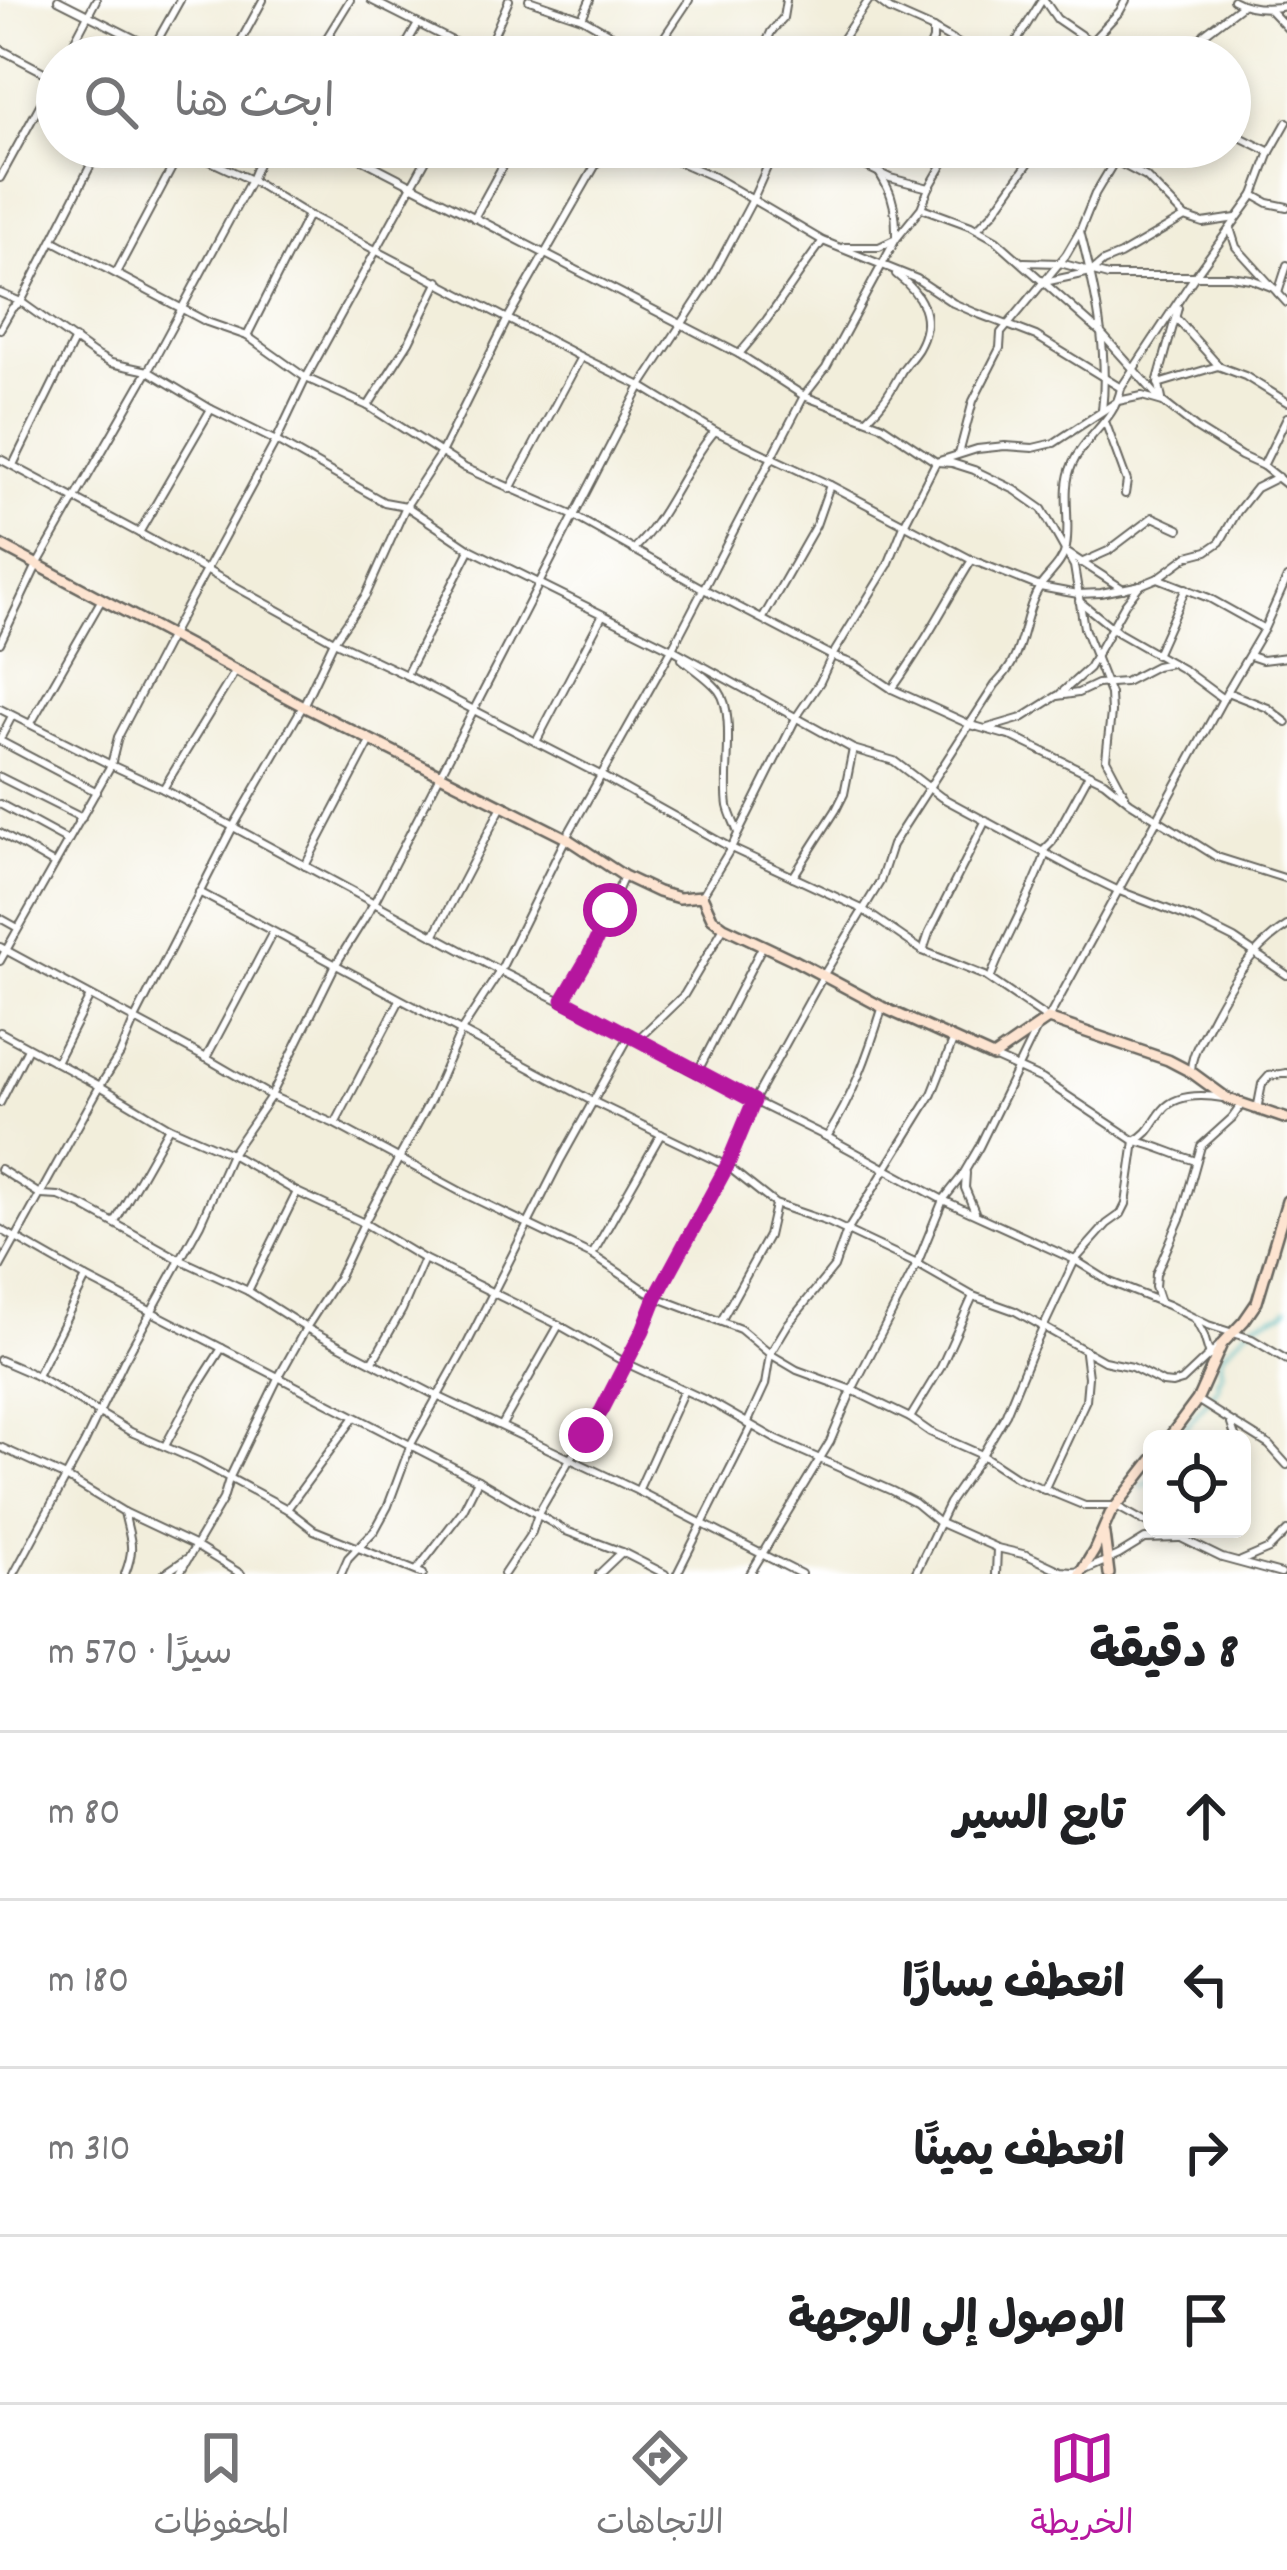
<!DOCTYPE html>
<html lang="ar">
<head>
<meta charset="utf-8">
<style>
	:root { --surface:#fff; --page:#f2f2f2; --text:#202124; --muted:#757577; --line:#e0e0e0; --accent:#b5179e }
	body { margin:0; font-family:Dekko,"Playpen Sans Arabic",sans-serif; background:var(--page); color:var(--text); direction:rtl }
	.controls { position:absolute; right:36px; bottom:36px; display:grid; overflow:hidden; border-radius:18px; box-shadow:0 6px 18px #0003 }
	.controls button { width:108px; height:108px; display:grid; place-items:center; padding:0; border:0; border-bottom:3px solid var(--line); background:var(--surface); color:var(--text); font:60px sans-serif }
	.stop { position:absolute; width:36px; height:36px; margin:-27px; border:9px solid #b5179e; border-radius:50%; background:#fff }
	.stop.end { background:#b5179e; border-color:#fff; box-shadow:0 3px 12px #0008 }
	.list { margin:0; padding:0; list-style:none }
	h2 { display:flex; justify-content:space-between; align-items:center; height:156px; margin:0; padding:0 48px; font-size:51px }
	h2 small { font-size:39px; font-weight:400; color:var(--muted) }
	.list li { display:grid; grid-template-columns:78px 1fr auto; gap:36px; align-items:center; box-sizing:border-box; height:168px; padding:0 48px; border-top:3px solid var(--line) }
	.list b { display:block; font-size:45px; white-space:nowrap }
	.list em { font-size:39px; font-style:normal; color:var(--muted) }
	.icon { flex:none; width:66px; height:66px; fill:none; stroke:currentColor; stroke-width:2; stroke-linecap:round; stroke-linejoin:round }
	.map { position:relative; flex:none; width:1287px; height:1574px; overflow:hidden; direction:ltr }
	.search { position:absolute; background:var(--surface); box-shadow:0 6px 18px #0003; left:36px; right:36px; top:36px; height:132px; display:flex; align-items:center; gap:30px; box-sizing:border-box; padding:0 42px; border-radius:66px; color:var(--muted); font-size:45px }
	.sheet { height:828px; background:var(--surface) }
	nav { display:flex; justify-content:space-around; align-items:center; box-sizing:border-box; height:168px; border-top:3px solid var(--line); background:var(--surface); font-size:33px; color:var(--muted) }
	nav a { display:grid; justify-items:center; gap:6px }
	nav .on { color:var(--accent) }
	.map>svg:first-child { display:block }
	.lines { fill:none; stroke-linecap:round; stroke-linejoin:round }
	.stream { stroke:#4ab9c0; stroke-width:3 }
	.street-casing { stroke:#67665f; stroke-width:10 }
	.secondary-casing { stroke:#67665f; stroke-width:14 }
	.street { stroke:#fff; stroke-width:6 }
	.secondary { stroke:#fde4d1; stroke-width:9 }
	.route { stroke:#b5179e; stroke-width:15 }
</style>
</head>
<body>
<div class="map">
<svg width="1287" height="1574" viewBox="0 0 1287 1574">
	<rect width="100%" height="100%" fill="#fff"/>
	<filter id="ink" filterUnits="userSpaceOnUse"><feTurbulence type="fractalNoise" baseFrequency=".00833" numOctaves="2"/><feDisplacementMap in="SourceGraphic" scale="24" xChannelSelector="R" yChannelSelector="G"/><feConvolveMatrix kernelMatrix="1 2 1 2 8 2 1 2 1" color-interpolation-filters="sRGB"/></filter>
	<filter id="wash" filterUnits="userSpaceOnUse"><feTurbulence type="fractalNoise" baseFrequency=".004" numOctaves="4" result="noise"/><feDisplacementMap in="SourceGraphic" scale="48" xChannelSelector="R" yChannelSelector="G"/><feGaussianBlur stdDeviation="2.7" result="paint"/><feColorMatrix in="noise" values="0 0 0 0 0 0 0 0 0 0 0 0 0 0 0 0 0 1.4 0 .05"/><feComposite in="paint" operator="in"/></filter>
	<g filter="url(#wash)">
		<rect width="100%" height="100%" fill="#f2eedb"/>
		<g class="lines">
			<g class="stream">
				<path d="M1178,1439C1190,1418 1207,1405 1219,1385L1217,1379L1222,1374L1220,1363L1222,1355L1255,1322L1283,1313L1287,1308"/>
				<path d="M1142,1487L1152,1480"/>
			</g>
		</g>
	</g>
	<g filter="url(#ink)">
		<g class="lines">
			<g class="street-casing">
				<g id="street">
					<path d="M58,0L171,57"/>
					<path d="M371,0L484,57"/>
					<path d="M529,0L582,18L617,38L654,50"/>
					<path d="M877,0L890,10L933,29L982,57"/>
					<path d="M1044,0L1057,19L1113,57"/>
					<path d="M1233,0C1249,9 1269,9 1287,6"/>
					<path d="M1269,9L1287,28"/>
					<path d="M582,18L590,0"/>
					<path d="M608,37L625,57"/>
					<path d="M1091,42L1120,11L1126,0"/>
					<path d="M0,49L55,78"/>
					<path d="M66,57L96,0"/>
					<path d="M148,57L180,0"/>
					<path d="M232,57L263,0"/>
					<path d="M315,57L350,0"/>
					<path d="M399,57L418,24"/>
					<path d="M484,57L509,0"/>
					<path d="M651,57L689,0"/>
					<path d="M760,57L771,32L783,18L786,0"/>
					<path d="M830,57L869,0"/>
					<path d="M926,57L933,40V29"/>
					<path d="M1007,57L1042,0"/>
					<path d="M1190,57L1204,34L1242,5"/>
					<path d="M1230,132L1270,152"/>
					<path d="M180,147L251,180L308,215L581,357L641,386L715,431L830,485L972,560L1040,587L1078,594L1101,593L1141,585L1158,578L1188,556L1207,551L1220,542L1237,512L1256,488L1278,477"/>
					<path d="M338,147L739,354L804,396L881,425L936,462L952,463L974,470L1015,490L1042,509L1074,566L1084,628L1110,694L1111,713L1106,759L1125,795"/>
					<path d="M654,147L666,156L714,177L823,241L917,279L953,303L976,313L1036,336L1121,388"/>
					<path d="M826,147L890,178L929,188"/>
					<path d="M1116,161L1146,177L1185,217L1203,223L1236,218"/>
					<path d="M0,178L57,74"/>
					<path d="M1254,195L1268,203L1287,207"/>
					<path d="M922,208L971,226L996,240L1101,333L1161,400"/>
					<path d="M474,218L513,147"/>
					<path d="M977,229L993,213L1040,147"/>
					<path d="M1080,231C1095,289 1109,350 1102,411"/>
					<path d="M1231,231L1236,247L1287,303"/>
					<path d="M54,241L207,322L247,336L306,378L368,406L465,468L572,515L702,588L832,656L856,665L892,689L971,725L1013,737L1104,781L1130,802L1217,857L1287,879"/>
					<path d="M844,247H879L896,239C896,224 896,211 891,196C885,178 871,166 870,147"/>
					<path d="M1024,262L1060,263L1108,276H1230L1251,279L1274,288"/>
					<path d="M116,273L182,149"/>
					<path d="M1049,281L1091,272L1103,262L1120,255L1185,217"/>
					<path d="M0,293L21,302L94,354L111,363L148,371L211,409L276,441L384,502L406,506L470,549L672,649L853,749L894,761L941,797L1080,872L1117,890L1198,921L1234,939L1287,975"/>
					<path d="M1278,293L1287,265"/>
					<path d="M1176,318L1218,365"/>
					<path d="M0,329L12,308L21,302L100,147"/>
					<path d="M247,336L308,215"/>
					<path d="M739,354C770,320 794,279 822,242"/>
					<path d="M1158,384L1218,366L1245,376L1287,402"/>
					<path d="M1162,399L1158,380L1178,308"/>
					<path d="M368,406L409,342L439,281"/>
					<path d="M867,419C883,404 891,391 901,372C906,364 913,357 918,349C936,318 922,294 896,274"/>
					<path d="M1106,424L1127,481L1125,494"/>
					<path d="M959,454L973,401L1000,348L1001,333L1066,255L1080,231L1095,194L1123,147"/>
					<path d="M0,459L139,533L334,641L406,675L602,776L731,848L862,909L923,951L985,976L1048,1019L1223,699L1264,629L1287,578"/>
					<path d="M13,465L75,339"/>
					<path d="M1263,466L1287,417"/>
					<path d="M510,489L581,357"/>
					<path d="M139,533L211,409"/>
					<path d="M633,550C665,521 683,468 715,431"/>
					<path d="M1069,554L1123,589"/>
					<path d="M1081,563L1108,551L1153,517L1179,529"/>
					<path d="M1158,578L1209,598L1263,628"/>
					<path d="M1079,601L1119,633L1184,670L1223,699"/>
					<path d="M763,618L816,525L830,485"/>
					<path d="M0,643L37,565L148,371L251,180L265,147"/>
					<path d="M1156,655L1186,588"/>
					<path d="M1250,656L1262,660L1287,657"/>
					<path d="M682,659C694,669 710,679 719,691C736,714 723,775 728,806C730,815 735,824 738,833"/>
					<path d="M406,675L470,550"/>
					<path d="M892,689C923,648 945,603 972,560"/>
					<path d="M1227,692L1268,708L1287,723"/>
					<path d="M1060,694L1089,668L1125,604L1140,585"/>
					<path d="M0,709L111,765L118,737L171,635L276,441L306,378L433,147"/>
					<path d="M31,723L102,599"/>
					<path d="M988,728L1022,718L1057,696L1078,693L1097,684L1125,682L1156,666L1171,663"/>
					<path d="M0,739L12,716"/>
					<path d="M0,741L97,792"/>
					<path d="M536,742L602,616"/>
					<path d="M0,777L82,818"/>
					<path d="M163,789L236,670"/>
					<path d="M0,804L68,841"/>
					<path d="M0,833L54,864"/>
					<path d="M1043,851L1052,842L1089,774"/>
					<path d="M305,866L370,742"/>
					<path d="M793,877L836,810L844,794L853,749"/>
					<path d="M199,892L594,1102L727,1166L775,1204L828,1222L917,1264L973,1296L1015,1311L1104,1361L1132,1367L1163,1383L1172,1384L1182,1381L1219,1346"/>
					<path d="M702,896L731,848L797,716L820,682L832,656L888,565L905,523L936,462L977,449L1005,446L1033,448L1054,443L1118,401L1142,396L1163,402L1196,428L1241,456L1263,466L1287,485"/>
					<path d="M0,918L18,928"/>
					<path d="M434,936L502,806"/>
					<path d="M0,947L206,1058L271,1096L335,1124L463,1193L592,1255L656,1297L740,1329L770,1354L797,1370L852,1390L910,1418L930,1432L982,1455L1017,1478L1085,1506H1116L1152,1526"/>
					<path d="M923,951L929,933L986,820"/>
					<path d="M0,961L111,765L163,789L500,971L638,1039L687,1068L827,1137L943,1200L1075,1260L1110,1282L1168,1305L1208,1325L1252,1339L1287,1360"/>
					<path d="M990,979C1006,936 1031,897 1046,853"/>
					<path d="M564,1000L589,956L624,876"/>
					<path d="M0,1032L100,1086L120,1054L134,1021L233,827L303,706L334,641L366,595L406,506L442,451L508,318L606,147"/>
					<path d="M638,1039L684,995L724,927"/>
					<path d="M993,1057L1042,1079L1135,1141C1157,1145 1175,1155 1196,1161"/>
					<path d="M206,1058L272,934"/>
					<path d="M56,1062L90,996"/>
					<path d="M1191,1072C1191,1054 1200,1042 1208,1026C1228,987 1249,950 1287,926"/>
					<path d="M697,1073L763,945"/>
					<path d="M0,1103L28,1048"/>
					<path d="M1257,1110L1262,1084L1269,1076L1287,1073"/>
					<path d="M335,1124L400,1000"/>
					<path d="M827,1137C853,1096 868,1055 882,1009"/>
					<path d="M0,1169L41,1195L59,1196L83,1206L179,1259L248,1291L306,1328L437,1396L638,1491L801,1574"/>
					<path d="M966,1173L965,1188L975,1212"/>
					<path d="M115,1222L169,1127"/>
					<path d="M0,1229L86,1278L478,1480L566,1531L622,1552L665,1574"/>
					<path d="M592,1255L661,1134"/>
					<path d="M0,1267L100,1086L169,1127L231,1154L297,1192L364,1223L424,1259L559,1325L626,1363L714,1404L777,1440L892,1491L915,1503L938,1522L997,1548L1027,1555L1061,1571L1072,1572L1083,1571L1119,1555L1145,1539L1179,1538L1201,1529"/>
					<path d="M248,1291L297,1192"/>
					<path d="M1160,1302L1155,1287L1156,1274L1182,1214L1201,1146L1232,1118L1242,1104"/>
					<path d="M1195,1319L1204,1336L1210,1356"/>
					<path d="M721,1321L768,1236L775,1205"/>
					<path d="M0,1360L37,1376L131,1432L198,1461L287,1509L314,1530L423,1574"/>
					<path d="M373,1361L402,1310L424,1259"/>
					<path d="M37,1376L86,1278"/>
					<path d="M1197,1400L1269,1445L1287,1465"/>
					<path d="M910,1418L941,1367L973,1296"/>
					<path d="M747,1424L765,1385L770,1354L788,1324L834,1267L846,1233L932,1094L953,1041"/>
					<path d="M1231,1424L1236,1439"/>
					<path d="M502,1425L559,1325"/>
					<path d="M165,1446L194,1392L222,1348"/>
					<path d="M0,1447L66,1477L124,1512L194,1545L241,1574"/>
					<path d="M1044,1490L1086,1400L1088,1377L1085,1353"/>
					<path d="M638,1491L684,1390"/>
					<path d="M287,1509L354,1418"/>
					<path d="M124,1512C130,1540 136,1546 125,1574"/>
					<path d="M1183,1539L1222,1558L1281,1574"/>
					<path d="M1241,1561L1269,1549L1287,1531"/>
					<path d="M417,1570L463,1510L478,1480"/>
					<path d="M14,1574L84,1444L124,1361L200,1224L231,1154L271,1096L336,964L374,903L641,386L709,282L752,201L776,147"/>
					<path d="M164,1574L186,1559"/>
					<path d="M179,1574L223,1499L229,1479L278,1378L306,1328L338,1278L364,1223L431,1099L461,1031L500,971L566,838L672,649L804,396L826,368L896,239L921,208L929,188L953,147"/>
					<path d="M341,1574L348,1558L375,1530L388,1506L411,1444L467,1344L561,1159L630,1035"/>
					<path d="M504,1574L532,1532L538,1514L570,1459L603,1410L643,1330L656,1297L727,1166L754,1101L823,976L880,882L892,845L995,685C1001,678 1008,671 1012,663C1025,639 1025,609 1041,585C1050,573 1063,563 1066,547C1071,520 1061,490 1072,465C1085,435 1115,421 1121,388L1195,276L1254,195L1270,152L1287,122"/>
					<path d="M599,1574L622,1552"/>
					<path d="M677,1574L751,1427"/>
					<path d="M750,1574L830,1442L852,1390L917,1264L943,1200L962,1176L979,1147L1036,1030"/>
					<path d="M915,1574L949,1503L982,1455L1006,1414L1029,1358L1075,1260L1107,1224L1121,1214L1126,1204L1135,1141C1151,1133 1152,1123 1163,1110C1177,1093 1204,1095 1223,1098"/>
					<path d="M996,1574L997,1548"/>
				</g>
			</g>
			<g class="secondary-casing">
				<g id="secondary">
					<path d="M0,545L303,706L566,838L624,876L658,892L679,898L702,896L712,918L724,927L792,959L882,1007L993,1057L1048,1019L1168,1060L1191,1072L1228,1099L1287,1119"/>
					<path d="M1168,1439L1197,1400L1222,1344L1244,1321L1257,1302L1287,1201"/>
					<path d="M1104,1534L1109,1574"/>
					<path d="M1080,1574L1094,1551L1110,1514L1152,1460"/>
				</g>
			</g>
			<use href="#street" class="street"/>
			<use href="#secondary" class="secondary"/>
		</g>
	</g>
	<g class="lines" filter="url(#ink)">
		<path class="route" d="M586,1435L602,1410L643,1330L656,1297L727,1166L754,1101L563,1000L589,956L610,910"/>
	</g>
</svg>
<div class="controls">
<button><svg class="icon" aria-label="locate" viewBox="0 0 24 24"><circle cx="12" cy="12" r="6"/><path d="M12 2v4M12 18v4M2 12h4M18 12h4"/></svg></button>
</div>
<div class="stop" style="left:610px;top:910px"></div>
<div class="stop end" style="left:586px;top:1435px"></div>
<div class="search"><svg class="icon" aria-label="search" viewBox="0 0 24 24"><circle cx="10" cy="10" r="6"/><path d="M15 15l6 6"/></svg>ابحث هنا</div>
</div>
<section class="sheet">
<h2>8 دقيقة<small>سيرًا · 570 m</small></h2>
<ul class="list">
<li><svg class="icon" aria-label="ahead" viewBox="0 0 24 24"><path d="M12 20V5M6 11l6-6 6 6"/></svg><div><b>تابع السير</b></div><em>80 m</em></li>
<li><svg class="icon" aria-label="left" viewBox="0 0 24 24"><path d="M17 20v-9H6M10 6l-5 5 5 5"/></svg><div><b>انعطف يسارًا</b></div><em>180 m</em></li>
<li><svg class="icon" aria-label="right" viewBox="0 0 24 24"><path d="M7 20v-9h11M14 6l5 5-5 5"/></svg><div><b>انعطف يمينًا</b></div><em>310 m</em></li>
<li><svg class="icon" aria-label="arrive" viewBox="0 0 24 24"><path d="M6 21V4h12l-3 4 3 4H6"/></svg><div><b>الوصول إلى الوجهة</b></div></li>
</ul>
</section>
<nav>
<a class="on"><svg class="icon" aria-label="map" viewBox="0 0 24 24"><path d="M3 6l6-2 6 2 6-2v14l-6 2-6-2-6 2zM9 4v14M15 6v14"/></svg>الخريطة</a>
<a><svg class="icon" aria-label="directions" viewBox="0 0 24 24"><path d="M12 3l9 9-9 9-9-9zM9 14v-3h6M13 9l2 2-2 2"/></svg>الاتجاهات</a>
<a><svg class="icon" aria-label="saved" viewBox="0 0 24 24"><path d="M7 4h10v16l-5-4-5 4z"/></svg>المحفوظات</a>
</nav>
</body>
</html>
